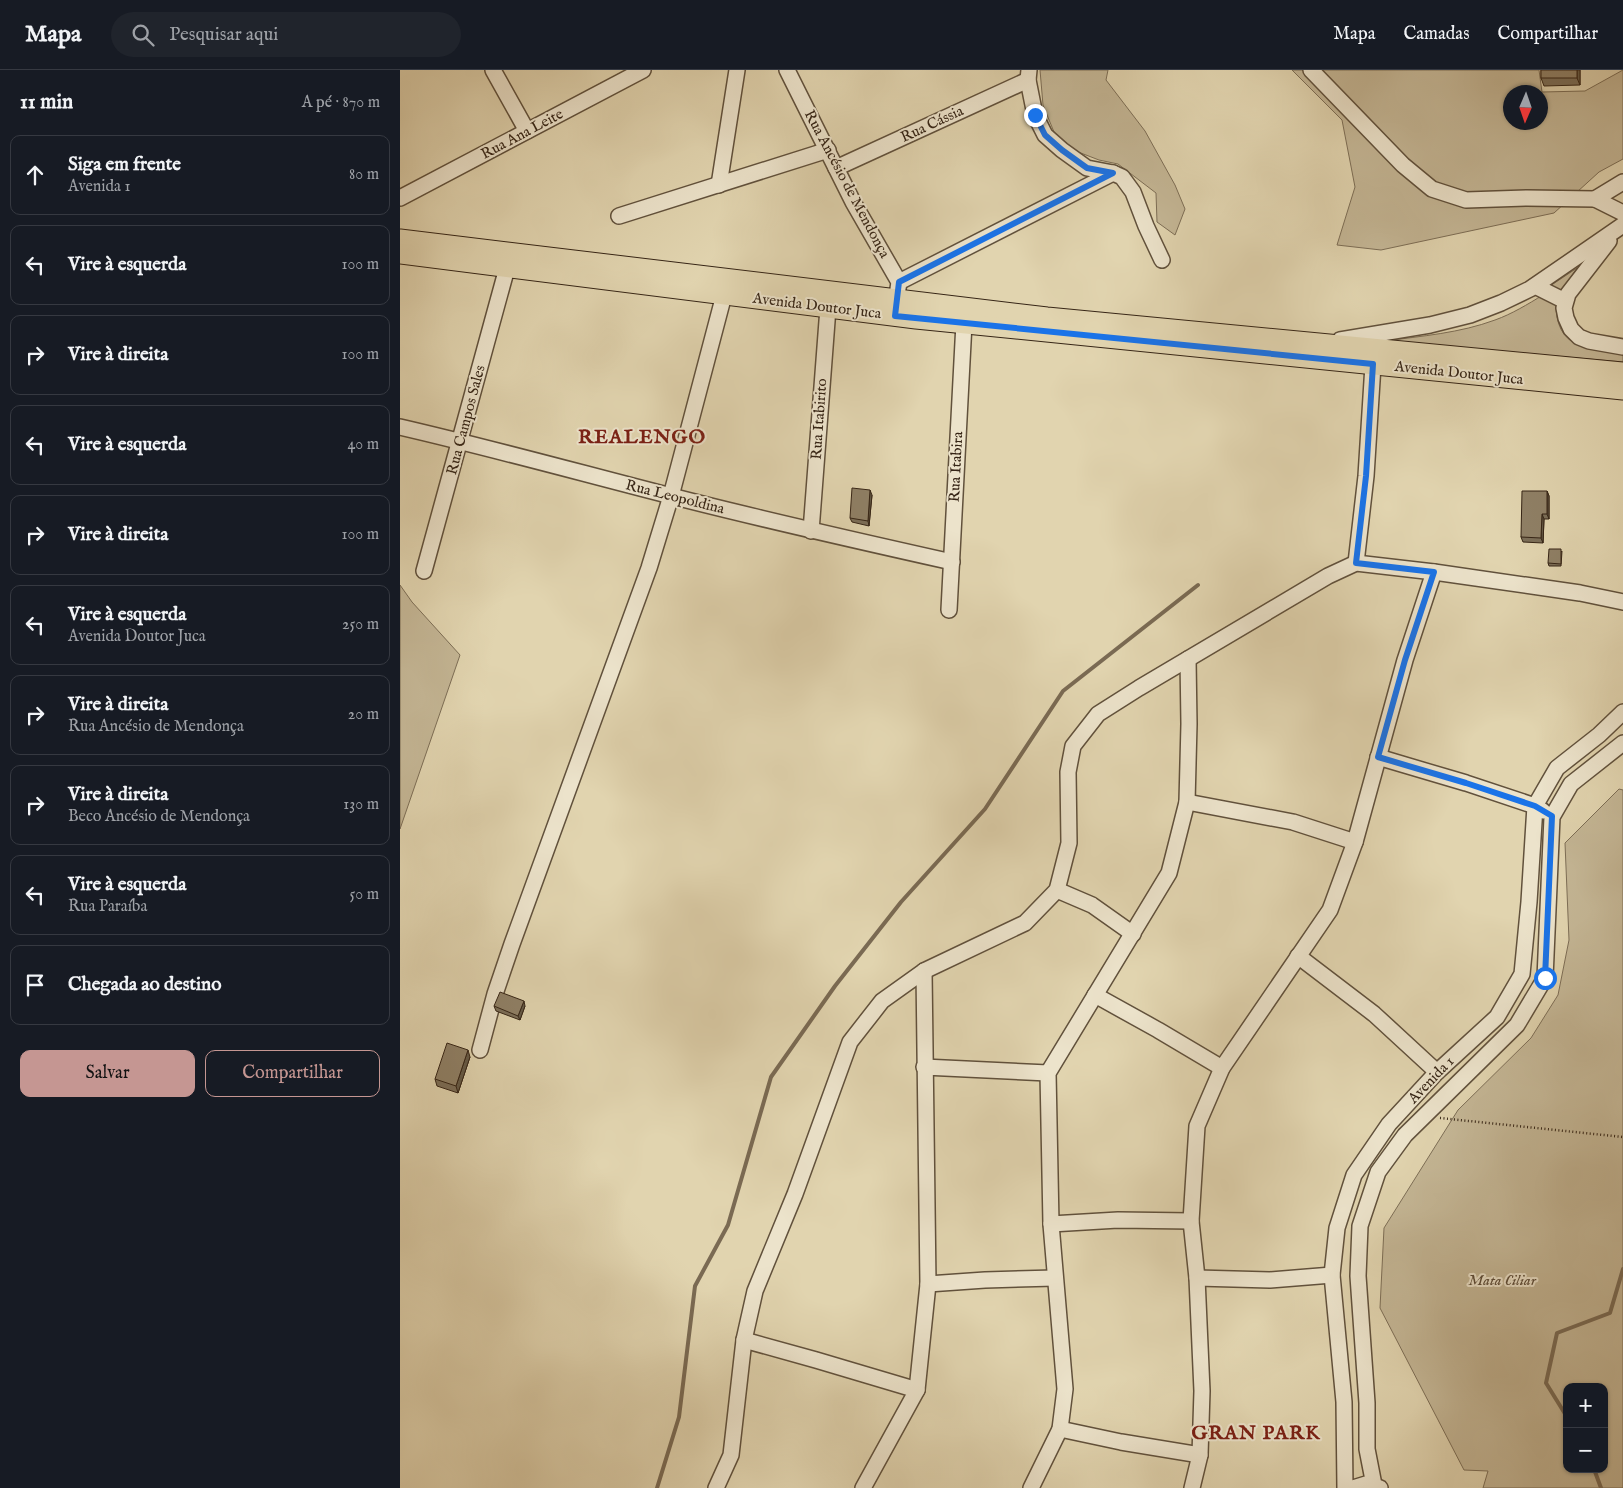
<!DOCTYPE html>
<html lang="pt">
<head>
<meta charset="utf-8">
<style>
	:root { --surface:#171b24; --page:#20242c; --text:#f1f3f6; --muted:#9ea1a6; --line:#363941; --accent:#c59692 }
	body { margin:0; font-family:"IM FELL English",serif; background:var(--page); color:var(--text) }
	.controls { position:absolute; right:15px; bottom:15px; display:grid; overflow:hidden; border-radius:10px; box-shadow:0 1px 4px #0004 }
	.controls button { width:45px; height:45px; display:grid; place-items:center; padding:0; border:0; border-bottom:1px solid var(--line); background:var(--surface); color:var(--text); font:25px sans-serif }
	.compass { position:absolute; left:1103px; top:15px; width:45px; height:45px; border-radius:50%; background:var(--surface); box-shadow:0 1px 4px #0004; rotate:182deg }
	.stop { position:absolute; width:15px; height:15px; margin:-11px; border:4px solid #1a73e8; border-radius:50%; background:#fff }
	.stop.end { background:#1a73e8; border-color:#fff; box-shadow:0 1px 5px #0008 }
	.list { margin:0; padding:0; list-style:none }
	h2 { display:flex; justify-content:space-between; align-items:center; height:65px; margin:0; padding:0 20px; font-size:21px }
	h2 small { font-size:16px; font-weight:400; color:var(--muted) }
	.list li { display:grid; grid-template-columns:32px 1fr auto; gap:15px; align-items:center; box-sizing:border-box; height:80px; margin:0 10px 10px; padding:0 10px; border:1px solid var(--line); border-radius:10px }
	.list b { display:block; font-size:19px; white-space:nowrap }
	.list p { margin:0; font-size:16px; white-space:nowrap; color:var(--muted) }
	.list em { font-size:16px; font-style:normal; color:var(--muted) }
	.actions { display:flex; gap:10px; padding:15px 20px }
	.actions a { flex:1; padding:11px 0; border:1px solid var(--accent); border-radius:10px; text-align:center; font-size:18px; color:var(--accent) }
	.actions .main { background:var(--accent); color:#111 }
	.icon { flex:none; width:28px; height:28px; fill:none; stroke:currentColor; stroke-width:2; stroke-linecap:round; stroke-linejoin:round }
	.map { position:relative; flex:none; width:1223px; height:1418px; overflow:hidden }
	header { display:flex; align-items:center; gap:30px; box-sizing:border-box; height:70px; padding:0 25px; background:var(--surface); border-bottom:1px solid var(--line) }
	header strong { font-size:24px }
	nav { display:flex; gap:28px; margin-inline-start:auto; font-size:18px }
	.search { width:350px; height:45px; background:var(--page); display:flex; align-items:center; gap:12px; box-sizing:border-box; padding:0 18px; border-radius:28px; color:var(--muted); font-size:19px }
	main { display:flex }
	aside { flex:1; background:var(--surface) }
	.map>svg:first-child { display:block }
	.green { fill:#c4b695; stroke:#7d6e56; fill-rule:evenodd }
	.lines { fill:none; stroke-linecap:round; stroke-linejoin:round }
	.stream { stroke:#7a6a53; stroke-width:4 }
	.minor-casing { stroke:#61513c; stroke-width:18 }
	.major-casing { stroke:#362516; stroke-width:21 }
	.path { stroke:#362516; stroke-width:2.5; stroke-dasharray:1 2.5; stroke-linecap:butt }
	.minor { stroke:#ece3cb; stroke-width:15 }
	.major { stroke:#e1d4af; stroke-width:19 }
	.wall { fill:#7b6e58; stroke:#362516 }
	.shaded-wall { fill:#645a47; stroke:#362516 }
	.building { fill:#8f8066; stroke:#362516 }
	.route { stroke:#1a73e8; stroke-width:6 }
	.labels { text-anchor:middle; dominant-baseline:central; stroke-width:4; stroke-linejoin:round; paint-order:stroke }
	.street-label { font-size:15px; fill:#362516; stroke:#ece3cb }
	.park-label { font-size:15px; font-style:italic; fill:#5a4936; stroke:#ece3cb }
	.district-label { font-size:20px; font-weight:bold; letter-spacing:1px; fill:#7a1f14; stroke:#ece3cb }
</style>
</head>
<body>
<header>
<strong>Mapa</strong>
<div class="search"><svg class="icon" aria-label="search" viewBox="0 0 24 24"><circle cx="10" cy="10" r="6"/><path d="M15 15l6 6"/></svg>Pesquisar aqui</div>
<nav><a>Mapa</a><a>Camadas</a><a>Compartilhar</a></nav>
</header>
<main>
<aside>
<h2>11 min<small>A pé · 870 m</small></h2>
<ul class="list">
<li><svg class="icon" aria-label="ahead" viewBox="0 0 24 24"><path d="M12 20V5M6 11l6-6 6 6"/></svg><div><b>Siga em frente</b><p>Avenida 1</p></div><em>80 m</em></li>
<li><svg class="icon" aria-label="left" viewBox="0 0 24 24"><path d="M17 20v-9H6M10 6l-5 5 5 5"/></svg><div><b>Vire à esquerda</b></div><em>100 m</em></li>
<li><svg class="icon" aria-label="right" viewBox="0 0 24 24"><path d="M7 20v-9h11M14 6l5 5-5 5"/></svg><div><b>Vire à direita</b></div><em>100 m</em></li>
<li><svg class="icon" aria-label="left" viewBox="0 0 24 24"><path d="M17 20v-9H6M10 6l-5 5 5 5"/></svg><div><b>Vire à esquerda</b></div><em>40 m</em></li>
<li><svg class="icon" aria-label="right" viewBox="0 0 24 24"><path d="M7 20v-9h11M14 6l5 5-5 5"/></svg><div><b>Vire à direita</b></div><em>100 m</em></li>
<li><svg class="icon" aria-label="left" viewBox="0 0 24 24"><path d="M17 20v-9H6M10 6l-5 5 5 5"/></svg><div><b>Vire à esquerda</b><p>Avenida Doutor Juca</p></div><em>250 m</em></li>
<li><svg class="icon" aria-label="right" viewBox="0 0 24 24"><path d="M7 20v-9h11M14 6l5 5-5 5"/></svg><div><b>Vire à direita</b><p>Rua Ancésio de Mendonça</p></div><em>20 m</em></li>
<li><svg class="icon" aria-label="right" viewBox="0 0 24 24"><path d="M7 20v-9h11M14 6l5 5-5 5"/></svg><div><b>Vire à direita</b><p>Beco Ancésio de Mendonça</p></div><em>130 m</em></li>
<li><svg class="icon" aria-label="left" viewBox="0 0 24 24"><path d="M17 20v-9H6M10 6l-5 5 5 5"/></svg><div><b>Vire à esquerda</b><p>Rua Paraíba</p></div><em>50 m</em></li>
<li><svg class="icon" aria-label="arrive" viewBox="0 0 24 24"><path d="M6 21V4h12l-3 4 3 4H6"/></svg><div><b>Chegada ao destino</b></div></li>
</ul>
<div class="actions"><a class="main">Salvar</a><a>Compartilhar</a></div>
</aside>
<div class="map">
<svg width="1223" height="1418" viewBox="0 0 1223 1418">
	<rect width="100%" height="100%" fill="#e1d4af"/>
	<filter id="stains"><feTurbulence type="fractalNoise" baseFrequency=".004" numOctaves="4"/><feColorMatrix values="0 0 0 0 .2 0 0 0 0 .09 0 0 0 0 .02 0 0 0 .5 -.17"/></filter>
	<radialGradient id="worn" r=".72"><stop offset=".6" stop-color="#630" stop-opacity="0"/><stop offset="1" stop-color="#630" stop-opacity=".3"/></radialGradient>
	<g class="green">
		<path d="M640,0H708L706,10L745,61L775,115L785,139L775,165L757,152L756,123L718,94L699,90L673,80L654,62L643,35Z"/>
		<path d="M892,0H1139L1142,22L1185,21L1223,0V89L1199,102L1154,143L981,180L937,175L955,117L942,50ZM1110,22H1140V52H1110Z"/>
		<path d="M1177,198L1161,222L1150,216Z"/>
		<path d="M1143,225L1156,232C1155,279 1187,279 1223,284V292L985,271C1022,266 1060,263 1095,250C1112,244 1128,234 1143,225Z"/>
		<path d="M0,515L12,532L60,585L0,759Z"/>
		<path d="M1219,719L1223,720V1418H1083L1088,1401L1064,1400L980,1238L984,1158L1058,1040L1131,968L1158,925L1169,870L1165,773ZM1167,1317H1204V1399H1167Z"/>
	</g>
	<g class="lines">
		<g class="stream">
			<path d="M1167,1347L1146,1313L1157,1263L1210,1243L1223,1199"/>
			<path d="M1194,1399L1201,1418"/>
			<path d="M257,1418L279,1347L295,1216L328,1155L371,1007L435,916L501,832L585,739L663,621L798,515"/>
		</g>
		<g class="minor-casing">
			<g id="minor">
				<path d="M93,0L127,61"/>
				<path d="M387,0L453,132L499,212L495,239"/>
				<path d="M629,0L628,10L635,45L645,65L662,80L687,98L713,103L722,107L733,122L746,156L762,190"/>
				<path d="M911,0L1003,95L1032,119L1066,130L1127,128L1195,129"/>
				<path d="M436,98L628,10"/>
				<path d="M1223,112L1195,129L1223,143"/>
				<path d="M319,115L337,0"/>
				<path d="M0,128L243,0"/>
				<path d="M219,146L428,80"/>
				<path d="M1209,171L1168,224L1164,238L1166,248L1171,259L1179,267L1189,271L1223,277"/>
				<path d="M499,212L713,103"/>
				<path d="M1135,216L1165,231"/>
				<path d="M940,270L1030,255L1070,245L1101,233L1130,219L1223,155"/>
				<path d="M0,357C91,378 181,403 271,426C364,450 458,471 552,492"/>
				<path d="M411,461L428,238"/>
				<path d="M956,493L966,406L973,295"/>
				<path d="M24,501L107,198"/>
				<path d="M549,540L564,253"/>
				<path d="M978,687L1066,713L1135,736L1143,741"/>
				<path d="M787,732L893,752L955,772"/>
				<path d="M657,820L692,835L733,864"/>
				<path d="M898,886L974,944L1037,1002"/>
				<path d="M695,925L758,960L822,998"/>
				<path d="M80,980L95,924L112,874L249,498L271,426L324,225"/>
				<path d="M524,997L648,1003"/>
				<path d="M651,1154L718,1150L791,1151"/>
				<path d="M797,1208L870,1210L932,1205"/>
				<path d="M528,1214L585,1210L655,1208"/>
				<path d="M344,1270L416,1290L517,1320"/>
				<path d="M660,1359L721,1372L800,1385"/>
				<path d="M974,1415L967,1379V1333L958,1206L960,1156L978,1102L1005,1065L1117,955L1145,908L1152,747L1171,714L1223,673"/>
				<path d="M316,1418L331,1385L344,1270L355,1221L395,1124L450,972L482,931L524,901L625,853L657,820L669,773L668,702L673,676L698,644L739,618L928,506L956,493L1034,502L1180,523L1223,532"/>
				<path d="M463,1418L517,1320L528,1214L524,901"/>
				<path d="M631,1418L660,1359L665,1319L651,1154L648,1003L769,803L787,732L789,654L788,589"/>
				<path d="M792,1418L800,1385L802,1321L797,1208L791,1151L797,1056L822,998L930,840L955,772L1005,590L1034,502"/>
				<path d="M945,1418L944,1332L932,1205L937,1158L954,1105L989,1054L1037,1002L1097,947L1122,904L1129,832L1135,736L1157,698L1199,665L1223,642"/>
				<path d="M953,1418L966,1414L980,1418"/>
			</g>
		</g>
		<g class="major-casing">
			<g id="major">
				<path d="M0,169L647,247L1223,302"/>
				<path d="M0,184L516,249L1223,320"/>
			</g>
		</g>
		<path class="path" d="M1040,1048L1223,1067"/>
		<use href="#minor" class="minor"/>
		<use href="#major" class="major"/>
	</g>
	<g class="wall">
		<path d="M1141,0H1180V15L1144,16L1141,8Z"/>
		<path d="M1147,421L1149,426V449H1144L1143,473L1123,472L1121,467Z"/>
		<path d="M472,425L469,456L452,452L450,448Z"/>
		<path d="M1162,481L1161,496H1149L1148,493Z"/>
		<path d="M94,936H125L120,950L96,941Z"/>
		<path d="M70,987L58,1023L37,1016L35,1009Z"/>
	</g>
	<g class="shaded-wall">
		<path d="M1177,0H1180V15L1177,8Z"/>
		<path d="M470,420L472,425L469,456L468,451Z"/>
		<path d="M1147,421L1149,426V449L1147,444Z"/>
		<path d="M1142,444L1144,449L1143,473L1141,468Z"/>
		<path d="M124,931L125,936L120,950L118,946Z"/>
		<path d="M68,980L70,987L58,1023L56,1016Z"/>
	</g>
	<g class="building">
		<rect x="1141" y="0" width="36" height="8"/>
		<path d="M452,418L470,420L468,451L450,448Z"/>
		<path d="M1122,421H1147V444H1142L1141,468L1121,467Z"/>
		<path d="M1149,479H1161V494L1148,493Z"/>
		<path d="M100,922L124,931L118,946L94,936Z"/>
		<path d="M47,973L68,980L56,1016L35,1009Z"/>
	</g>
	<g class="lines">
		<path class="route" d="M635,45L645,65L662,80L687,98L713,103L499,212L495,246L973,294L966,406L956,493L1034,502L1005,590L978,687L1066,713L1135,736L1152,746L1145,908"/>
	</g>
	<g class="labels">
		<g class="street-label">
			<text transform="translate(532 54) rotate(-25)">Rua Cássia</text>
			<text transform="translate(122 64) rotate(-28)">Rua Ana Leite</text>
			<text transform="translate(447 114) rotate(62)">Rua Ancésio de Mendonça</text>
			<text transform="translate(417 236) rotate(7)">Avenida Doutor Juca</text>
			<text transform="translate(1059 303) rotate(6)">Avenida Doutor Juca</text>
			<text transform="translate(419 349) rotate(-86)">Rua Itabirito</text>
			<text transform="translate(66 350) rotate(-75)">Rua Campos Sales</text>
			<text transform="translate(556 397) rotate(-87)">Rua Itabira</text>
			<text transform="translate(275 427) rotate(14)">Rua Leopoldina</text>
			<text transform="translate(1031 1010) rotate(-46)">Avenida 1</text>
		</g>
		<g class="park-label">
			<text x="1102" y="1210">Mata Ciliar</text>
		</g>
		<g class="district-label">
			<text x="242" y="367">REALENGO</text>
			<text x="856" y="1363">GRAN PARK</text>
		</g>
	</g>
	<rect width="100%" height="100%" filter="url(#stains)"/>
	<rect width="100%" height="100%" fill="url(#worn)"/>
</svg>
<div class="controls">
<button>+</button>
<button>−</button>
</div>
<svg class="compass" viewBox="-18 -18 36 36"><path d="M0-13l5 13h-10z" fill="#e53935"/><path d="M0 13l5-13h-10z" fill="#9ea1a6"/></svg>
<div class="stop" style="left:1145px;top:908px"></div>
<div class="stop end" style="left:635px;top:45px"></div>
</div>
</main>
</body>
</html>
